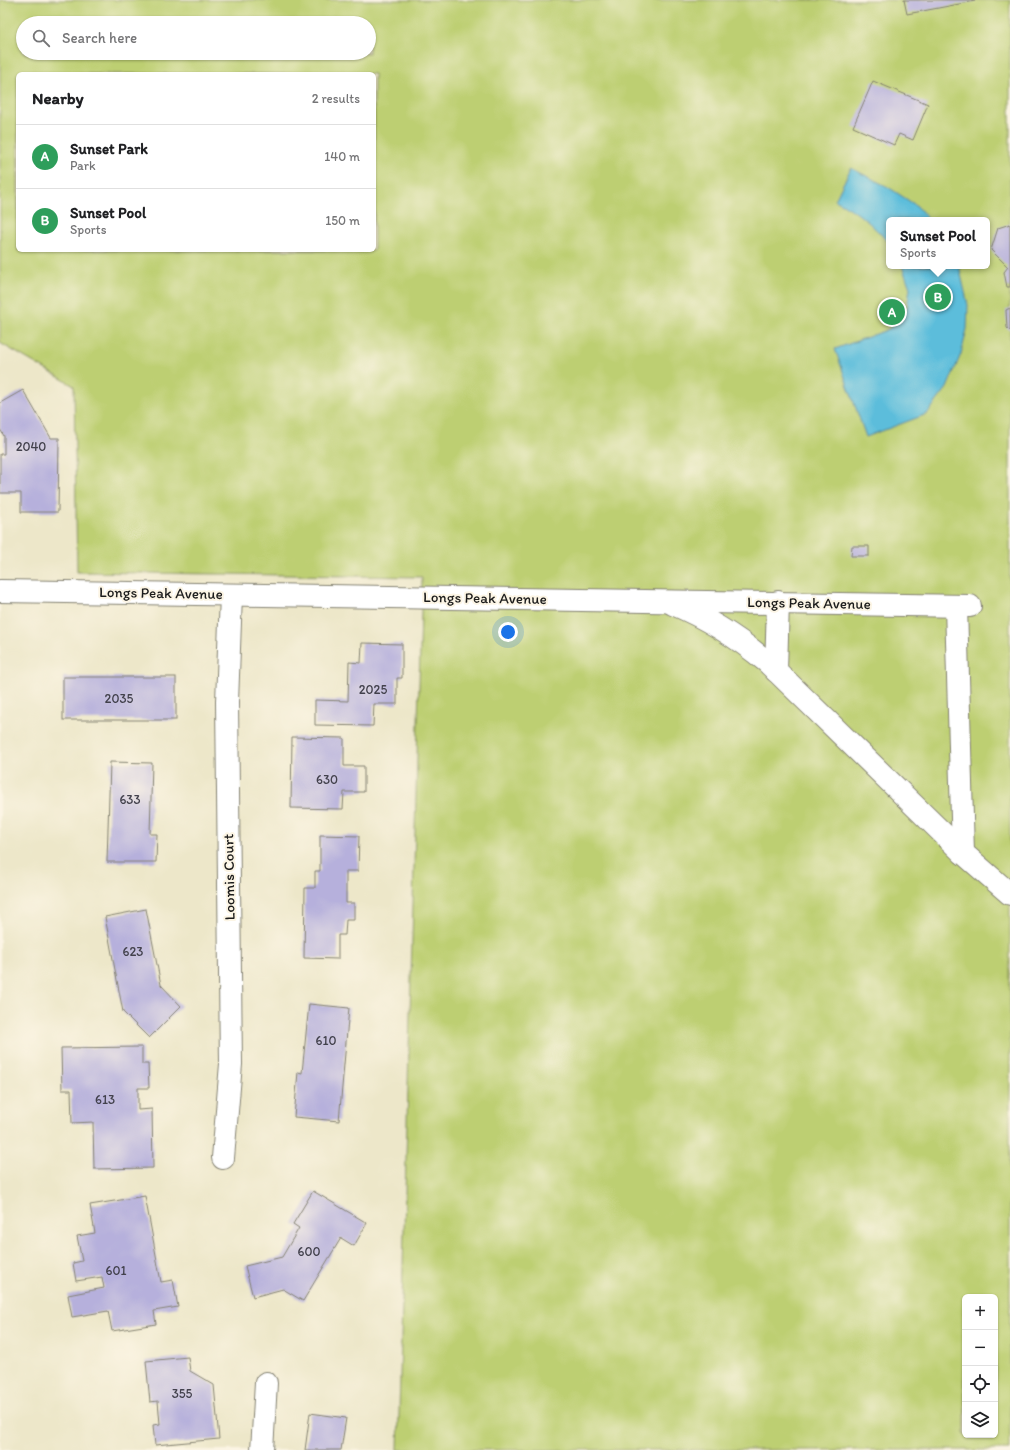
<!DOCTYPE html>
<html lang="en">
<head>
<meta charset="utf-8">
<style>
	:root { --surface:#fff; --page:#f2f2f2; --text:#202124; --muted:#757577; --line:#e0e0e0; --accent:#b5179e }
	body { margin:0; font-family:Itim,sans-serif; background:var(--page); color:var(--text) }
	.controls { position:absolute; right:12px; bottom:12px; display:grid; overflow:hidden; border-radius:6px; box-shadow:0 1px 3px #0004 }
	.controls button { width:36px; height:36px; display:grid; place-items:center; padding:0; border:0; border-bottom:1px solid var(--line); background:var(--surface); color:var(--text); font:20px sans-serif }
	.you { position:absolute; left:508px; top:632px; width:14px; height:14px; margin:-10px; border:3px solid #fff; border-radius:50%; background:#1a73e8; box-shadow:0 0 0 6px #1a73e833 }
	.badge { display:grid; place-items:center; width:26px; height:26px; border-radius:50%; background:var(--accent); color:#fff; font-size:13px; font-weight:700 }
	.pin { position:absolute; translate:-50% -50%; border:2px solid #fff; box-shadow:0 1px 4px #0006 }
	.popup { position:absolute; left:886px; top:217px; width:104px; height:52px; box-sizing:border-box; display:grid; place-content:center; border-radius:6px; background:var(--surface); filter:drop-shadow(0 1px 3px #0005); font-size:13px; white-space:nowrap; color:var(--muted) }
	.popup b { font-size:15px; color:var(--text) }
	.popup::after { content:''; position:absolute; left:50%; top:100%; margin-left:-8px; border:8px solid transparent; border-top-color:var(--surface) }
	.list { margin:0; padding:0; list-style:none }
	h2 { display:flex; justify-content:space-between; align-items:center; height:52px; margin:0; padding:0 16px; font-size:17px }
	h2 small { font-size:13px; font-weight:400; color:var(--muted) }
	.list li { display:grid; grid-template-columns:26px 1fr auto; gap:12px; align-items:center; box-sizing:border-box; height:64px; padding:0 16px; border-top:1px solid var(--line) }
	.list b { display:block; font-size:15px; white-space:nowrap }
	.list p { margin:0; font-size:13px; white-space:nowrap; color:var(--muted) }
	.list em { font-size:13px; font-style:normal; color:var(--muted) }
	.icon { flex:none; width:22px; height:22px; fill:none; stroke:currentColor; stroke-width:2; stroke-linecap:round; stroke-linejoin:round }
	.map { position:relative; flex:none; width:1010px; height:1450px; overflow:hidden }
	.search { position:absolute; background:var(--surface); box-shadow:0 1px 3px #0004; left:16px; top:16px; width:360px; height:44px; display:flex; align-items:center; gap:10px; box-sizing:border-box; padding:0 14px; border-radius:22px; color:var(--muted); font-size:15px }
	.panel { position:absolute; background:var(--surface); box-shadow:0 1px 3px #0004; left:16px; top:72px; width:360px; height:180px; border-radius:6px }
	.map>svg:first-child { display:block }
	.green { fill:#bdcf72; stroke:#6c7647; fill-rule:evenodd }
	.water { fill:#5cbddb; stroke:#3c6c7c }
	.building { fill:#b6b0dc }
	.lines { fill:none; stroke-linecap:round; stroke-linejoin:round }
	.street-casing { stroke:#848272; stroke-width:24 }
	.secondary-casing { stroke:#848272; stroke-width:24 }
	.street { stroke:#fff; stroke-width:22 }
	.secondary { stroke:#fff; stroke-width:22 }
	.labels { text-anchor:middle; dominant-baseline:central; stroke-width:4; stroke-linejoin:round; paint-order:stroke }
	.number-label { font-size:13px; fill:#42414c }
	.street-label { font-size:15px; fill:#1c1c1c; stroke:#fcf5e5 }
</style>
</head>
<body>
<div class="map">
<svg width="1010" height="1450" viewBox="0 0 1010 1450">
	<rect width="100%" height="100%" fill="#fcf5e5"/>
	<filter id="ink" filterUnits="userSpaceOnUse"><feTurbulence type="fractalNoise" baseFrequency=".025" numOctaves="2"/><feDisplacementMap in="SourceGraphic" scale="8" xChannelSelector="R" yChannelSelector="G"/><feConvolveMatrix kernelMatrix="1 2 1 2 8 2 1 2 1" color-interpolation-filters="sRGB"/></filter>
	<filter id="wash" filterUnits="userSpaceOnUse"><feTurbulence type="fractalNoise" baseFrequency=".012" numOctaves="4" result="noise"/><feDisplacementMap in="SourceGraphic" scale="16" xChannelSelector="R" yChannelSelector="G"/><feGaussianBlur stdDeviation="0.9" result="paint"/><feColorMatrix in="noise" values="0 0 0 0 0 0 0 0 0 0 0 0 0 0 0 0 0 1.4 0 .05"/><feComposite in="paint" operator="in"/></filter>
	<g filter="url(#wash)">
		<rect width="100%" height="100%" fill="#ede7c9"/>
		<path class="green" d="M0,0H1010V1450H398L422,577L77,572L74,386L0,343ZM23,23H369V53H23ZM18,74H374V250H18ZM889,220H987V266H889ZM965,1297H995V1435H965Z"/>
		<g class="water">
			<path d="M851,168L888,187L917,206L929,220H889V243C872,224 857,211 835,200Z"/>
			<path d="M902,266H959L968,305L967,329L961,354L947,388L927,414L866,437L835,349L887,330L901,320L907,307L910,288Z"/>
		</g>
		<g id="blocks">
			<g class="building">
				<path d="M904,0H974L975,1L907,14Z"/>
				<path d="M873,81L928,104L913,140L899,134L894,145L853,127Z"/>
				<path d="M1010,224V287H1007L1004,272L1008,267L991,250L998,228Z"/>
				<path d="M1010,308V331L1007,328L1006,310Z"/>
				<path d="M23,390L51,438H59L58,512H21V493H0V454H4V436L0,429V403Z"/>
				<path d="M852,546H869V556H851Z"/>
				<path d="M362,643L402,644V678H397V704H374L373,726L315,725V700L348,701L349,662L361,663Z"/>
				<rect x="63" y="677" width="113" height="43"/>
				<path d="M292,737L344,738V766H364V792H344L343,809L291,808Z"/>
				<path d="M110,762L152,763L150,834H157L156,862H107Z"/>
				<path d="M320,835L359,836L358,871H346V903H354V920H346L345,935H338V959L304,958L305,888H315V871H320Z"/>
				<path d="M146,909L161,985L181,1006L149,1038L123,1012L105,917Z"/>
				<path d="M309,1004L349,1008L339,1121L294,1117L298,1072L302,1073Z"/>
				<path d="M142,1047V1064H148L149,1088H138V1110L152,1109L153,1168L94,1169L93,1122L72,1123L71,1090H62L61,1048Z"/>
				<path d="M313,1191L367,1223L354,1246L341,1238L303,1301L283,1289L253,1297L245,1266L282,1257L299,1228L293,1224Z"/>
				<path d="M145,1196L161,1282L173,1280L178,1307L154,1311L156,1324L112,1331L108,1311L72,1317L68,1295L104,1288L102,1277L76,1281L73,1263L82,1261L77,1236L95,1233L90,1205Z"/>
				<path d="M188,1357L190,1371L214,1385L219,1439L155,1445L153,1425L160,1424L158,1401L150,1402L146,1361Z"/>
				<path d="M310,1413L346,1418L341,1450H305Z"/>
			</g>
		</g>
	</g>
	<g filter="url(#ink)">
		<use href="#blocks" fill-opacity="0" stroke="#848272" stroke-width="1"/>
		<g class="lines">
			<g class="street-casing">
				<g id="street">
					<path d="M223,1158L231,1064L227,702L231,595"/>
					<path d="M262,1450L266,1383"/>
				</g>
			</g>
			<g class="secondary-casing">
				<g id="secondary">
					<path d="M0,591L970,606"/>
					<path d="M673,604C709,619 737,637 767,662L963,853L1010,894"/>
					<path d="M956,606L963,853"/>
					<path d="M776,671L778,602"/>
				</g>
			</g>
			<use href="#street" class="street"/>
			<use href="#secondary" class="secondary"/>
		</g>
	</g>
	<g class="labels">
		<g class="number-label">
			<text x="31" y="446">2040</text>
			<text x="373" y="689">2025</text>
			<text x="119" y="698">2035</text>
			<text x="327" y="779">630</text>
			<text x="130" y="799">633</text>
			<text x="133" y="951">623</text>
			<text x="326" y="1040">610</text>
			<text x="105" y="1099">613</text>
			<text x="309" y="1251">600</text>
			<text x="116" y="1270">601</text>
			<text x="182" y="1393">355</text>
		</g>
		<g class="street-label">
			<text transform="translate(161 593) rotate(1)">Longs Peak Avenue</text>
			<text transform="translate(485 598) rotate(1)">Longs Peak Avenue</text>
			<text transform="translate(809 603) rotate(1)">Longs Peak Avenue</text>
			<text transform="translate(229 877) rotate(-91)">Loomis Court</text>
		</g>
	</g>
</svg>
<div class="controls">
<button>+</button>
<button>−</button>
<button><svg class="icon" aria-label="locate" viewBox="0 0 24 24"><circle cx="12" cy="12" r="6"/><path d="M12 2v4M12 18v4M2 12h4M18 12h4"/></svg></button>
<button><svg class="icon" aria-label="layers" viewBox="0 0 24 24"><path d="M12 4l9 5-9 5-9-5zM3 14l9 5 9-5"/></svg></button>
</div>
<div class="you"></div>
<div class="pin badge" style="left:892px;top:312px;background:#2e9e5b">A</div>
<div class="pin badge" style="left:938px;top:297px;background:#2e9e5b">B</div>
<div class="popup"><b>Sunset Pool</b>Sports</div>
<div class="search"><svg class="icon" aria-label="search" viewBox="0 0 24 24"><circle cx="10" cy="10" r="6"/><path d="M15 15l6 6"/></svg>Search here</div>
<section class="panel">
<h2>Nearby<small>2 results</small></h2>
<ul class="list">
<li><span class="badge" style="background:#2e9e5b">A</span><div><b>Sunset Park</b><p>Park</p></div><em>140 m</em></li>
<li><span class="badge" style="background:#2e9e5b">B</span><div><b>Sunset Pool</b><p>Sports</p></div><em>150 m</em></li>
</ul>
</section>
</div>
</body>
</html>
